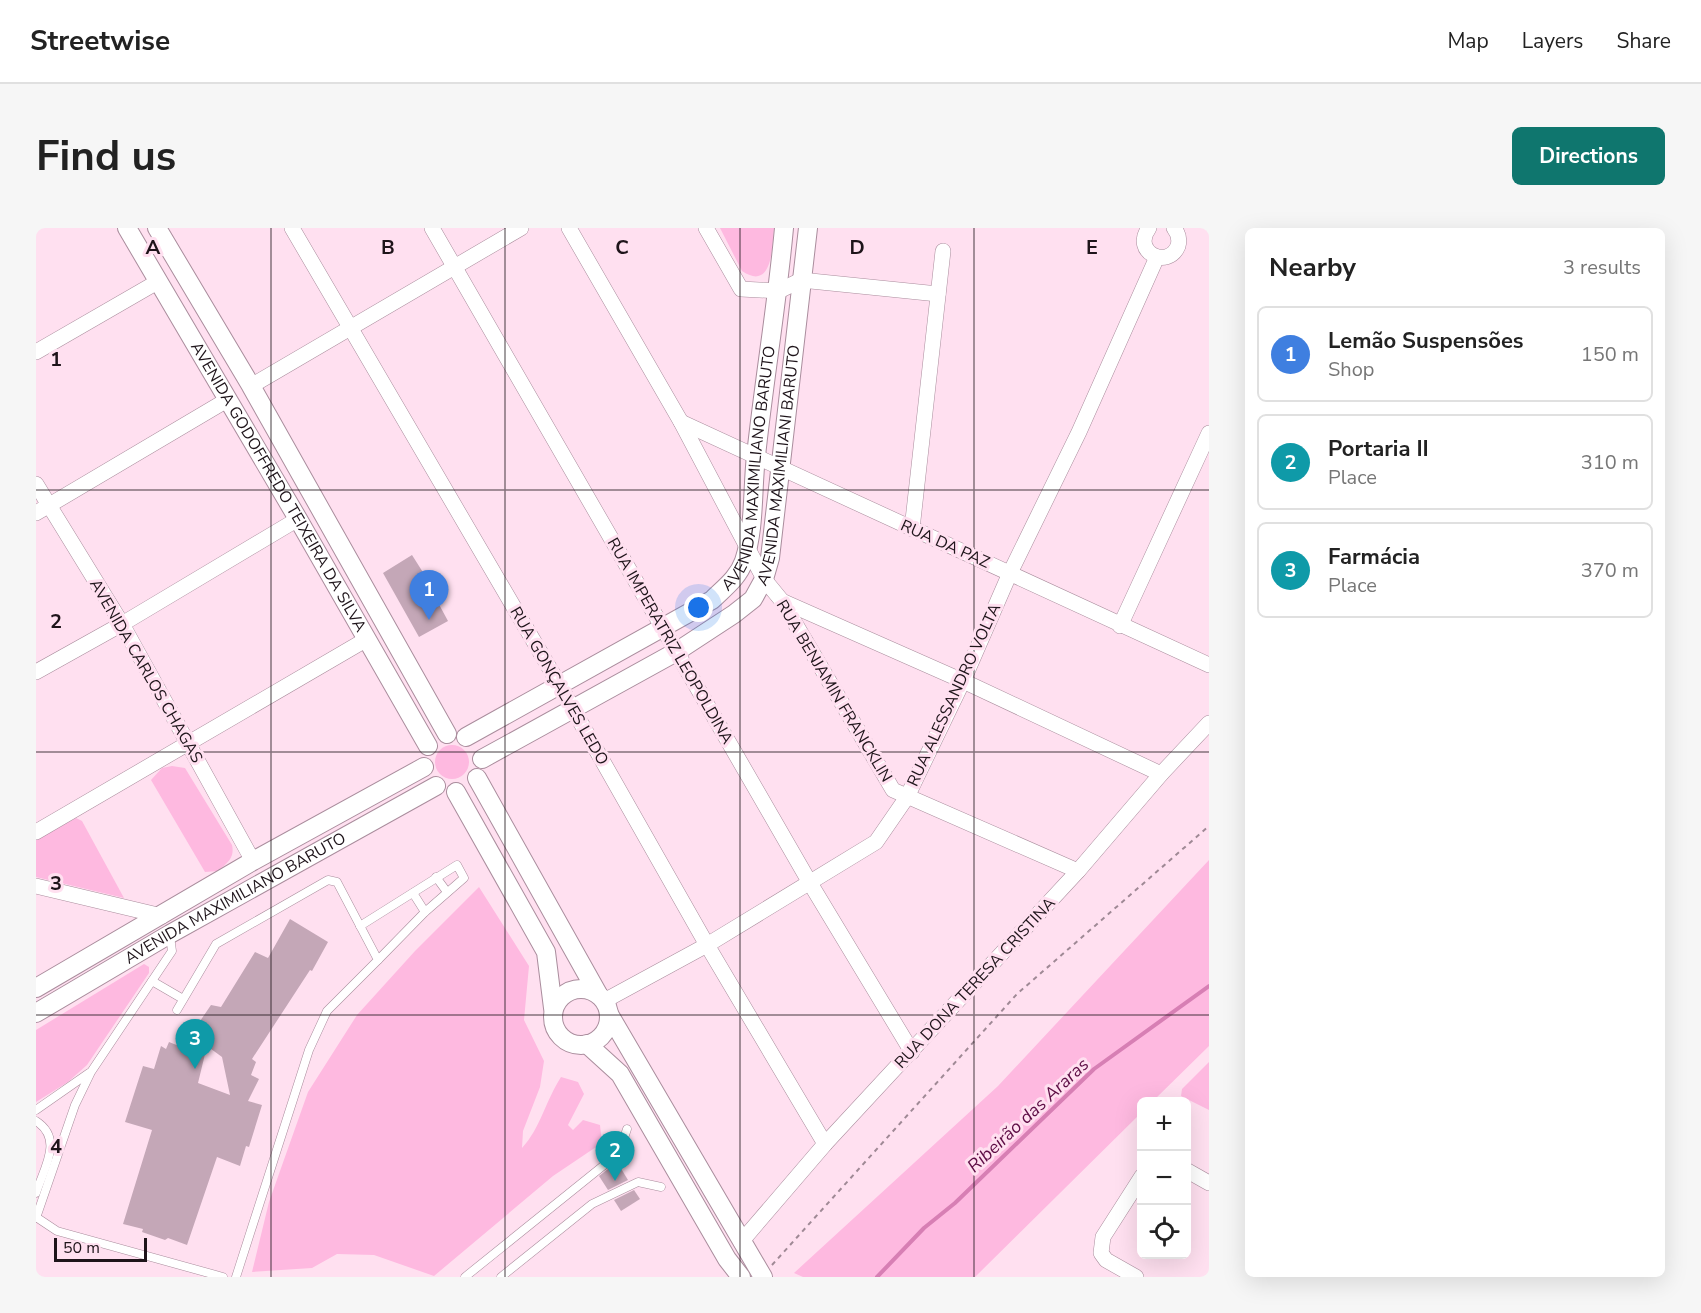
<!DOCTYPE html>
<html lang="en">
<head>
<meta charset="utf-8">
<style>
	:root { --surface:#fff; --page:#f6f6f6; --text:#222; --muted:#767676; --line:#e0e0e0; --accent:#0f766e }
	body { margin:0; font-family:"Nunito Sans",sans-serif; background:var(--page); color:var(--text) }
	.controls { position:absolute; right:18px; bottom:18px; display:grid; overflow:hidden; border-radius:9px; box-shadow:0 6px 24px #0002 }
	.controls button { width:54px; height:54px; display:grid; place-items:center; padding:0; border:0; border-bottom:2px solid var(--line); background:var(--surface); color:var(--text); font:30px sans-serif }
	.scale { position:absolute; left:18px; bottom:15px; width:93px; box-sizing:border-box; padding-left:6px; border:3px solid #1e141a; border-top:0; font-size:16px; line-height:21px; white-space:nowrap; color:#1e141a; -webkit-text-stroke:4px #ffe0f0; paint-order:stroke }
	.you { position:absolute; left:663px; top:380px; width:21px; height:21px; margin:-15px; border:4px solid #fff; border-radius:50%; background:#1a73e8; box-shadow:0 0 0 9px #1a73e833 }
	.badge { display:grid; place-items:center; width:39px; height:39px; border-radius:50%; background:var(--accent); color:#fff; font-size:20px; font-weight:700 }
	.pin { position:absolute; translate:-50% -50px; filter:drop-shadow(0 2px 3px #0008) }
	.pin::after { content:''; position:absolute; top:32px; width:21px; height:18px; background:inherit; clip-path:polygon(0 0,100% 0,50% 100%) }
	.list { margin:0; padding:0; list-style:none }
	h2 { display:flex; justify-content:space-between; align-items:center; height:78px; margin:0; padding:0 24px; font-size:26px }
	h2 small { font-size:20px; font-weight:400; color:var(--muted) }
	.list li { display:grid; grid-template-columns:39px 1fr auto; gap:18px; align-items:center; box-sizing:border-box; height:96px; margin:0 12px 12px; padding:0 12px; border:2px solid var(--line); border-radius:9px }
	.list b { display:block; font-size:22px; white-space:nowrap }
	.list p { margin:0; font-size:20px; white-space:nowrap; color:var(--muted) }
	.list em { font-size:20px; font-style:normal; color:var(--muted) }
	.icon { flex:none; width:33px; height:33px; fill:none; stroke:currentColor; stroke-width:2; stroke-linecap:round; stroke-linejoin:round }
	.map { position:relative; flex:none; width:1173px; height:1049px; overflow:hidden; border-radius:9px }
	header { display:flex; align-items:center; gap:36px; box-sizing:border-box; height:84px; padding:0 30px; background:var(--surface); border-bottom:2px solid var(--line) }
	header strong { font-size:28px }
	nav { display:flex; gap:33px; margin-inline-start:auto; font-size:21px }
	.intro { display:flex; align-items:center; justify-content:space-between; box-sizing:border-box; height:144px; padding:0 36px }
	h1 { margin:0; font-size:42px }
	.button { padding:15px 27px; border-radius:9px; background:var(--accent); color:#fff; font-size:21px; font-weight:700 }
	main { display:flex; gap:36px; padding:0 36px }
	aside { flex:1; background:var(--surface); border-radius:9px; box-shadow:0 6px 24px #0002 }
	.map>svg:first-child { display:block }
	.green { fill:#feb9e0 }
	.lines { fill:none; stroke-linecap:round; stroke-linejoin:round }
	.stream { stroke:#d77fb4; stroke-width:4 }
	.building { fill:#c4a7b7; fill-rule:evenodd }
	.service-casing { stroke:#aa8d9d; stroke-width:9 }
	.minor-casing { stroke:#aa8d9d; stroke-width:16 }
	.tertiary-casing { stroke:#aa8d9d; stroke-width:20 }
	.path { stroke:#9f8995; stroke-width:2; stroke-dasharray:4.5 4.5; stroke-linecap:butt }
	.service { stroke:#fff; stroke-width:8 }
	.minor { stroke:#fff; stroke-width:15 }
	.tertiary { stroke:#fff; stroke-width:18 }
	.grid { fill:none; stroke:#1e141a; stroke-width:1.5; stroke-opacity:0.55 }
	.labels { text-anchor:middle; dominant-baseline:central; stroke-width:6; stroke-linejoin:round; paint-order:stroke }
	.street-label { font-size:16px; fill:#1e141a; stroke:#ffe0f0 }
	.water-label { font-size:18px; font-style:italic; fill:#5d0c44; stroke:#ffe0f0 }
	.grid-label { font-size:20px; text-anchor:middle; font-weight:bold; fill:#1e141a; stroke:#ffe0f0; stroke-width:6; stroke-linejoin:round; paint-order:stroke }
</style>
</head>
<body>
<header>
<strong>Streetwise</strong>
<nav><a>Map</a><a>Layers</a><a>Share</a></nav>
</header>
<div class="intro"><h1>Find us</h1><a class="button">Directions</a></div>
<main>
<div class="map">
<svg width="1173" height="1049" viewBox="0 0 1173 1049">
	<rect width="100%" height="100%" fill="#ffe0f0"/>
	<g class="green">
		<path d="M684,0H738C736,18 737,64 706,43Z"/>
		<circle cx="416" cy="534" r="17"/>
		<path d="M136,538L149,540L196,617C199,630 191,635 182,643L169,644L115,552L126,540Z"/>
		<path d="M40,590L46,593L88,670L0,649V612Z"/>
		<path d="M1173,632V818L1117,873L1106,874L1105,885L939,1049H767L758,1045L962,858Z"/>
		<path d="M443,659L493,738L488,792L508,833L504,859L487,903L486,920C504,901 510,872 525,849L542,854L548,866L532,897L537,902L547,892L564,897L566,915L517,948L398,1048L338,1027L301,1026L276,1040L216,1044L233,974L272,864L321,787L379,723Z"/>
		<path d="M108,736L113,739V745L51,837L32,854L0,874V802Z"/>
		<path d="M1173,834V882L1145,868L1146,861Z"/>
	</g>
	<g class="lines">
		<path class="stream" d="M841,1049L888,1000L919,975L1058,841L1173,758"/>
	</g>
	<g class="building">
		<path d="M376,327L395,357L393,358L412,393L383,409L347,345Z"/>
		<path d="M254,691L292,714L276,743L274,742L216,831L220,834L215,847L223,851L212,873L226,877L213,919L210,918L204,938L181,929L151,1017L132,1010L129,1012L106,1004L107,1001L87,996L116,902L89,894L107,838L118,841L125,818L130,821L133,814L148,820L163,801L160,799L175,777L185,779L219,724L232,730ZM171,818L186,829L194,867L162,855Z"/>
		<path d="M581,934L592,952L572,962L563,948Z"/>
		<path d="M598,962L604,971L585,983L578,972Z"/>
	</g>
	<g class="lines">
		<g class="service-casing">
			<g id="service">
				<path d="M400,649L411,664"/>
				<path d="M377,665L389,684"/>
				<path d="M324,698L421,637L428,650L389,684L342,732"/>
				<path d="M116,753L147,771"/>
				<path d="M141,782L180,716L292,652L301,654L342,732L291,783L273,822L200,1049"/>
				<path d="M0,882L53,845"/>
				<path d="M0,893C28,911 8,940 0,965"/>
				<path d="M0,989L21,1003L187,1049"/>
				<path d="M0,990L39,877L55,844L136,723L134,708"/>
				<path d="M429,1049L583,925L591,901"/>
				<path d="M465,1049L556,976L602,954L625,959"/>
			</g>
		</g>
		<g class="minor-casing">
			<g id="minor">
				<path d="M256,0L524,458L671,717L789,916"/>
				<path d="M396,0L774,655L876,824"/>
				<path d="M533,0L645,194L728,351L746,373L857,562L1042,643"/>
				<path d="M670,0L705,61L743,63L765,52L902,66"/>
				<path d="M1113,0C1095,24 1132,42 1142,18C1144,11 1142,5 1138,0"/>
				<path d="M0,124L123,53"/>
				<path d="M215,158L485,0"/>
				<path d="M645,194L1173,437"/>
				<path d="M0,256L86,396L217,633"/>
				<path d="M0,285L191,172"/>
				<path d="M876,301L907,23"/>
				<path d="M746,373L927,453L1125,546"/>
				<path d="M1084,398L1173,205"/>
				<path d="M0,444L86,396L262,291"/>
				<path d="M0,604L331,411"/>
				<path d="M0,658L126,688"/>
				<path d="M568,773L671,717L840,614L871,569L927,453L974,345L1043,204L1121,29"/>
				<path d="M1150,942L1173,955"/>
				<path d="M705,1014L789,916L1042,643L1125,546L1173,495"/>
				<path d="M1100,1049L1070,1032L1065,1025L1067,1009L1106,948"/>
			</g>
		</g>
		<g class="tertiary-casing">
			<g id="tertiary">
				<path id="s1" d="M91,0L262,291L392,518"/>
				<path d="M121,0L215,158L411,506"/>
				<path id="s2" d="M430,509L676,372C688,360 702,350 708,333C719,300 716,263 720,228C728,152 741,77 748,0"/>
				<path id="s3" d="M446,531L640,424L698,386L717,371L728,351L734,330L772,0"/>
				<path d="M441,550L562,766"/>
				<path d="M420,564L510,724L517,780"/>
				<path d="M0,760L217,633L388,539"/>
				<circle cx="545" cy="789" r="28"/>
				<path id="s4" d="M0,785L134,706L400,558"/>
				<path d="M573,786L727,1049"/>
				<path d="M551,816L584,846L691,1031L705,1049"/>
			</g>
		</g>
		<path class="path" d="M736,1037L981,766L1173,598"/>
		<use href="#service" class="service"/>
		<use href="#minor" class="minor"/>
		<use href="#tertiary" class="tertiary"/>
	</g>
	<path class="grid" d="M235,0V1049M469,0V1049M704,0V1049M938,0V1049M0,262H1173M0,524H1173M0,787H1173"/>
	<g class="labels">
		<g class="street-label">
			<text stroke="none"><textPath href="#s3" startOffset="453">AVENIDA MAXIMILIANI BARUTO</textPath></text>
			<text stroke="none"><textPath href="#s2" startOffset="424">AVENIDA MAXIMILIANO BARUTO</textPath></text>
			<text stroke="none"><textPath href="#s1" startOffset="300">AVENIDA GODOFFREDO TEIXEIRA DA SILVA</textPath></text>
			<text transform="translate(909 316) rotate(24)">RUA DA PAZ</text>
			<text transform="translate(634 413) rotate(60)">RUA IMPERATRIZ LEOPOLDINA</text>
			<text transform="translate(110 443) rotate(60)">AVENIDA CARLOS CHAGAS</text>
			<text transform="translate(523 458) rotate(60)">RUA GONÇALVES LEDO</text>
			<text transform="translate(798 463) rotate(59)">RUA BENJAMIN FRANCKLIN</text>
			<text transform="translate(918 467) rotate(-65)">RUA ALESSANDRO VOLTA</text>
			<text stroke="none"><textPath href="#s4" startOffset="230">AVENIDA MAXIMILIANO BARUTO</textPath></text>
			<text transform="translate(939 755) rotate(-47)">RUA DONA TERESA CRISTINA</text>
		</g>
		<g class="water-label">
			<text transform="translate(992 887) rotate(-43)">Ribeirão das Araras</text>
		</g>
	</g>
	<g class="grid-label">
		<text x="117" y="26">A</text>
		<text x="352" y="26">B</text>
		<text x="586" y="26">C</text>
		<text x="821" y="26">D</text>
		<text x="1056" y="26">E</text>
		<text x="20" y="138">1</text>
		<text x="20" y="400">2</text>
		<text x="20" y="662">3</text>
		<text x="20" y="925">4</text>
	</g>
</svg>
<div class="controls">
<button>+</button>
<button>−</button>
<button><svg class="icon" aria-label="locate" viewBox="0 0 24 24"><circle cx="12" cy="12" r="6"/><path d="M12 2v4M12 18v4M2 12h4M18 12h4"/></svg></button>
</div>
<div class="scale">50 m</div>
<div class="you"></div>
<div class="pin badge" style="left:393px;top:392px;background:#3f7fe0">1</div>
<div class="pin badge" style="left:579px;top:953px;background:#0f9aa8">2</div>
<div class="pin badge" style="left:159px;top:841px;background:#0f9aa8">3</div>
</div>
<aside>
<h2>Nearby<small>3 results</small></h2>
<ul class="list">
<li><span class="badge" style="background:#3f7fe0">1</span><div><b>Lemão Suspensões</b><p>Shop</p></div><em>150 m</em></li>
<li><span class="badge" style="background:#0f9aa8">2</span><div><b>Portaria II</b><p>Place</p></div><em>310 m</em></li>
<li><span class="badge" style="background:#0f9aa8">3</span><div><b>Farmácia</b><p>Place</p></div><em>370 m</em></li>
</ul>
</aside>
</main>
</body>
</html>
